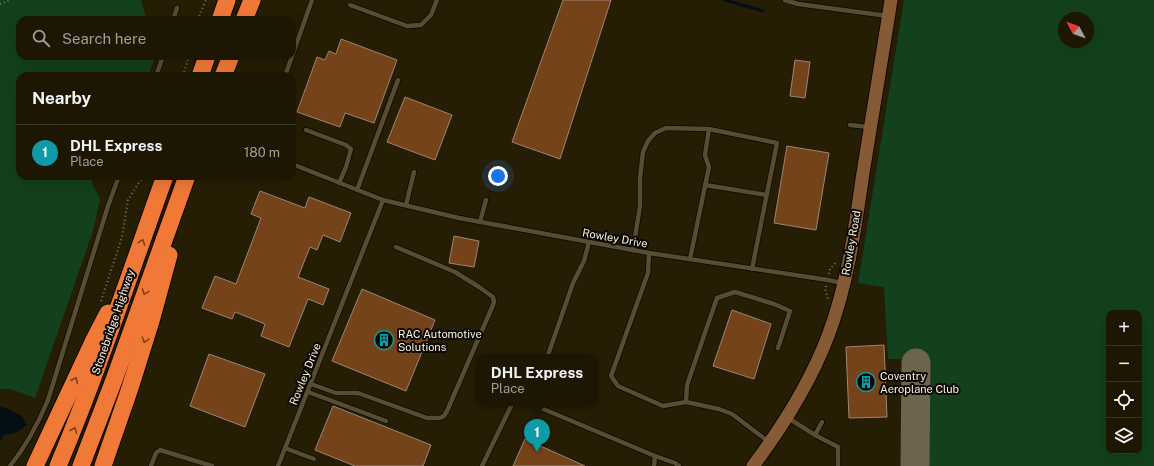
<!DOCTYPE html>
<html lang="en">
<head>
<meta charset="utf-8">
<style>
	:root { --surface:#1c1603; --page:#292312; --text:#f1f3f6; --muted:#a09f9a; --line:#3a3525; --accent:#51ccd4 }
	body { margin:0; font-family:"Public Sans",sans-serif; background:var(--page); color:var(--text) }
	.controls { position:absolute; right:12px; bottom:12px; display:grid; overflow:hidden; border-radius:8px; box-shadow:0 4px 16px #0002 }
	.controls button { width:36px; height:36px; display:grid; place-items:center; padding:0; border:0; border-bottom:1px solid var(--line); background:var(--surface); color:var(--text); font:20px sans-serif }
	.compass { position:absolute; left:1058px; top:12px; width:36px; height:36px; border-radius:50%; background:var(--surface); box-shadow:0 4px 16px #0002; rotate:311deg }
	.you { position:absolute; left:498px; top:176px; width:14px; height:14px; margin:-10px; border:3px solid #fff; border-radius:50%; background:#1a73e8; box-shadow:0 0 0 6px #1a73e833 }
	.badge { display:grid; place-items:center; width:26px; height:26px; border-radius:50%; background:var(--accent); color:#fff; font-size:13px; font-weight:700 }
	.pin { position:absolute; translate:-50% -33px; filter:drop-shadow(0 1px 2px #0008) }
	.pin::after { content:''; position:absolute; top:21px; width:14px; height:12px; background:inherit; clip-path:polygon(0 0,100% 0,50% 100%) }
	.popup { position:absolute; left:476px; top:354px; width:122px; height:52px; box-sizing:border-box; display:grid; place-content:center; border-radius:8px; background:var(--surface); filter:drop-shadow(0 1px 3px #0005); font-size:13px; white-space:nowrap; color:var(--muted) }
	.popup b { font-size:15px; color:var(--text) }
	.popup::after { content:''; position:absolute; left:50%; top:100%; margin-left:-8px; border:8px solid transparent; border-top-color:var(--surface) }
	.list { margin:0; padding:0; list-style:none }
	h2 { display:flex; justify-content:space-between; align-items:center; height:52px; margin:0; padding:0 16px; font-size:17px }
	h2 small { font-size:13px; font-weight:400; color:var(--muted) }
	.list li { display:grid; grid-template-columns:26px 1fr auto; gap:12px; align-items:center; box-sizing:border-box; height:56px; padding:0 16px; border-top:1px solid var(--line) }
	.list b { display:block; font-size:15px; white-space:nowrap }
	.list p { margin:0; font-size:13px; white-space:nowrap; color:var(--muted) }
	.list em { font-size:13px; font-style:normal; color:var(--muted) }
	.icon { flex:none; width:22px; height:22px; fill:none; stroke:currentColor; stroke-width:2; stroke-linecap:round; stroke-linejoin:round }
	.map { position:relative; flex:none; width:1154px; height:466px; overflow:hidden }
	.search { position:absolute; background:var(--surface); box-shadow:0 4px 16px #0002; left:16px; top:16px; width:280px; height:44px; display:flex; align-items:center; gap:10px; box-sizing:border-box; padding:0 14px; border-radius:12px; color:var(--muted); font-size:15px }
	.panel { position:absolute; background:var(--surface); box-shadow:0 4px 16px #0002; left:16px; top:72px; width:280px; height:108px; border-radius:12px }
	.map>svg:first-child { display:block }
	.green { fill:#13401d; fill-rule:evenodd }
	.water { fill:#030f14 }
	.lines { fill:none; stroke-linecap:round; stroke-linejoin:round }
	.stream { stroke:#030f14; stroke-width:3 }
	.taxiway { stroke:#6c644e; stroke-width:29 }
	.building { fill:#74431a; stroke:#9f8572 }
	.lane-casing { stroke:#0f0700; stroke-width:6 }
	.secondary-casing { stroke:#0f0700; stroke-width:15 }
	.highway-casing { stroke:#0f0700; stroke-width:19 }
	.path { stroke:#7f7863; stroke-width:2; stroke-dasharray:1 3; stroke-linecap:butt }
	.lane { stroke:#574d33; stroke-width:4.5 }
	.secondary { stroke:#855a34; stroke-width:13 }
	.highway { stroke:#f17938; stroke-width:17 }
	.oneway { stroke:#7e401d }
	.labels { text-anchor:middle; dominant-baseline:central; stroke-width:4; stroke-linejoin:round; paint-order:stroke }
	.street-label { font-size:11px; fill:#f9f3e4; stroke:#0c0802 }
	.poi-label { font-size:11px; fill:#f9f3e4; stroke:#0c0802; text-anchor:start }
</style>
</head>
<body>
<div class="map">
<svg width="1154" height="466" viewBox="0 0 1154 466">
	<rect width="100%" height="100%" fill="#261e04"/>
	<g class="green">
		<path d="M0,0H141L147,20H20V56H156L148,76H20V176H92V183L100,199L93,231L35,398L11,389H0Z"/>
		<path d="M904,0H1154V466H922L924,359H888L884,287L858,283ZM1064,18H1088V42H1064ZM1109,313H1139V451H1109Z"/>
	</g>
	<path class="water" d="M0,407L6,408L22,416L27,425L16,433L4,435L0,442Z"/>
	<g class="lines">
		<path class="stream" d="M725,0L763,11"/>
		<path class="taxiway" d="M915,466L916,363"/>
	</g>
	<g class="building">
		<path d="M563,0H611L560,159L512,142Z"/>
		<path d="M341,39L397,60L374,123L345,113L340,127L297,112L317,57L325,60L329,51L336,54Z"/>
		<path d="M795,60L810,62L805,98L790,96Z"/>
		<path d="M405,97L452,115L435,160L387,142Z"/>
		<path d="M787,146L829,153L816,230L774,223Z"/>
		<path d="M260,191L305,208L309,197L351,213L340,242L323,235L317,250L310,247L298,277L329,289L323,305L308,299L289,347L261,336L265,324L235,312L232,319L202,308L215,276L236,284L261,218L251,214Z"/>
		<path d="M454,236L479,241L474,267L449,263Z"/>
		<path d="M362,289L435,320L406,391L332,361Z"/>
		<path d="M732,310L771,324L754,379L713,366Z"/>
		<path d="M884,345L887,417L849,418L846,347Z"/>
		<path d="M209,354L265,374L245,427L190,406Z"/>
		<path d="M333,406L431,445L423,466H355L315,450Z"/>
		<path d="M525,439L585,466H513Z"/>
	</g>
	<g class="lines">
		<g class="lane-casing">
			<g id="lane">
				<path d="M785,0L798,4L888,16"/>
				<path d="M350,5L407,26L421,25L431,15L437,0"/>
				<path d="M173,20L177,8"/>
				<path d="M156,76L163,56"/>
				<path d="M285,76L312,0"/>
				<path d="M850,125L869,127"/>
				<path d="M306,130L346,145L351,149L346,167L339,183"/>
				<path d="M292,164L383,200L459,218L649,253L828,280L842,283"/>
				<path d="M248,178L249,176"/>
				<path d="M705,185L767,195"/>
				<path d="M357,190L398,80"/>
				<path d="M406,205L414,172"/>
				<path d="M480,222L486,200"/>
				<path d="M633,250L640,206V178L643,152L648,141L655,133L666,128L709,129"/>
				<path d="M649,253L648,273L611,376L618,386L663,406L686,402"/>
				<path d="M690,259L709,167L705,155L709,129L777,143L752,269"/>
				<path d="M548,355L573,283L584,261L589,242"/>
				<path d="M311,384L336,393H358L427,418H440L444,416L447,411L493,305L494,302L493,297L479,287L455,272L396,247"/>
				<path d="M308,392L386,421"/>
				<path d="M529,403L655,456L675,463L679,466"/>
				<path d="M788,418L815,435L822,422"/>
				<path d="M815,435L838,447V466"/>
				<path d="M769,442L732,414L719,409L686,402L687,385L717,298L735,292L774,304L790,311L778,348"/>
				<path d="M285,448L314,459"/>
				<path d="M10,466C27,445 38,424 48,400L108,206L119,176"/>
				<path d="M151,466L156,453L160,450L212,466"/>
				<path d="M278,466L383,200"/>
				<path d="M482,466L512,404L513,403"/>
				<path d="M654,466L655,456"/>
			</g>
		</g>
		<g class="secondary-casing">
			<path id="secondary" d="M753,466C783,426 810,383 828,336C848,283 855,228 863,173C872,116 882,58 891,0"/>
		</g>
		<g class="highway-casing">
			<g id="highway">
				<path d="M220,20L227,0"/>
				<path d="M244,20L252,0"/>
				<path d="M200,76L207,56"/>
				<path d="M223,76L231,56"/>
				<path d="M35,466L93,342L108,313"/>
				<path d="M58,466C98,371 130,273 165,176"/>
				<path d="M81,466L114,380L187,176"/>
				<path d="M103,466L130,388L151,321L169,255"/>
			</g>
		</g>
		<g class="path">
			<path d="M0,4L11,0"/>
			<path d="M198,20L200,14L206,0"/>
			<path d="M183,76L189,56"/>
			<path d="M829,274L830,269L837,261"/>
			<path d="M826,286L825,289L828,299"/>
			<path d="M101,301L122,237L128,200L143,176"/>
		</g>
		<use href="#lane" class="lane"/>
		<use href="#secondary" class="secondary"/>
		<use href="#highway" class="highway"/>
	</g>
	<defs><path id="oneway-chevron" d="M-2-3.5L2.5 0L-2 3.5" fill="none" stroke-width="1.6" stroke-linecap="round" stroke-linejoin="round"/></defs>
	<g class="oneway">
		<use href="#oneway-chevron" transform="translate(142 242) rotate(-70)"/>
		<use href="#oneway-chevron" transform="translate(145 292) rotate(110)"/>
		<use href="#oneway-chevron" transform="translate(145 340) rotate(107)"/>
		<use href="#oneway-chevron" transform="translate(75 380) rotate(-65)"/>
		<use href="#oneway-chevron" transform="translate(74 430) rotate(-67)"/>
	</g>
	<defs>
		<g id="building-ring" transform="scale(1)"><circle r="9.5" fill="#0c0802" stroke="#0f9aa8" stroke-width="1.5"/><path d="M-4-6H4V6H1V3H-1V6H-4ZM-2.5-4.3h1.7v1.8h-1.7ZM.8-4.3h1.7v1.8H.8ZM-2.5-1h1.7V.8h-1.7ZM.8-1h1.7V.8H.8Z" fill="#0f9aa8"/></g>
	</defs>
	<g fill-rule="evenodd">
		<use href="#building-ring" x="384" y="340"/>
		<use href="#building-ring" x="866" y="382"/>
	</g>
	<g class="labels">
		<g class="street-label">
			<text transform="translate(615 238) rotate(10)">Rowley Drive</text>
			<text transform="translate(851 243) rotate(-80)">Rowley Road</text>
			<text transform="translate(113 322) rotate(-71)">Stonebridge Highway</text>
			<text transform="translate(305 374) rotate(-68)">Rowley Drive</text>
		</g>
		<g class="poi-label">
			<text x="398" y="334">RAC Automotive<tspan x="398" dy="13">Solutions</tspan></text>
			<text x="880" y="376">Coventry<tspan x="880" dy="13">Aeroplane Club</tspan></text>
		</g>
	</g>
</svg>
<div class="controls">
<button>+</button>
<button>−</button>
<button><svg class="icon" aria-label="locate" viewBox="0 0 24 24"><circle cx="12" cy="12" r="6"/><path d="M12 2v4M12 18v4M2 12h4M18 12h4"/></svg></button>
<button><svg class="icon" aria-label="layers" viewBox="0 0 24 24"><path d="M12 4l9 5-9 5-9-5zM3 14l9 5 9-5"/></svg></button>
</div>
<svg class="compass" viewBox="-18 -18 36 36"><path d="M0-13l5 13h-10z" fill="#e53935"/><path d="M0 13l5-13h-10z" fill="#a09f9a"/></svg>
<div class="you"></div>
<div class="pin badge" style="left:537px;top:452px;background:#0f9aa8">1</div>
<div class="popup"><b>DHL Express</b>Place</div>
<div class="search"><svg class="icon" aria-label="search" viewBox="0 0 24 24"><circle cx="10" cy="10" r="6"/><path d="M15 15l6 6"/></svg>Search here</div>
<section class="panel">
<h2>Nearby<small></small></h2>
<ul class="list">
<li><span class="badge" style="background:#0f9aa8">1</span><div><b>DHL Express</b><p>Place</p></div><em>180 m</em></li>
</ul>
</section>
</div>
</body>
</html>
